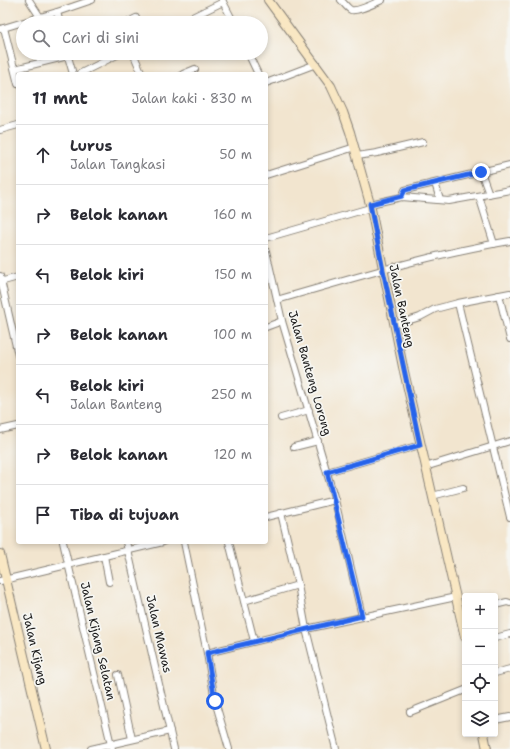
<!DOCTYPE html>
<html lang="id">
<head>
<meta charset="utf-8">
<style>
	:root { --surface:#fff; --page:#f2f2f3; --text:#2b2b33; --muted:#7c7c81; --line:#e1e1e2 }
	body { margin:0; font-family:"Shantell Sans",sans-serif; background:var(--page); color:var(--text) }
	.controls { position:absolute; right:12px; bottom:12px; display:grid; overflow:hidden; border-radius:4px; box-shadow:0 2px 6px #0003 }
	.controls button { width:36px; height:36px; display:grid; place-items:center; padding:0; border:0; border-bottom:1px solid var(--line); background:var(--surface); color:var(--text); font:20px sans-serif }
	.stop { position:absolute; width:12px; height:12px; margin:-9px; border:3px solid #2563eb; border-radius:50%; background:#fff }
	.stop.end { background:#2563eb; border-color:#fff; box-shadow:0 1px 4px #0008 }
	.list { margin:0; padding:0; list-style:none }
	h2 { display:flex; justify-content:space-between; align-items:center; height:52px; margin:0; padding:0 16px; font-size:17px }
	h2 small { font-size:13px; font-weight:400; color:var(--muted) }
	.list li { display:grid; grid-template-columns:26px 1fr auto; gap:12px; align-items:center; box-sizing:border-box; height:60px; padding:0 16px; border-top:1px solid var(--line) }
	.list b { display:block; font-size:15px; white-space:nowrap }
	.list p { margin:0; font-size:13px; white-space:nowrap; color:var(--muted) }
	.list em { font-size:13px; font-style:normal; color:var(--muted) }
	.icon { flex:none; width:22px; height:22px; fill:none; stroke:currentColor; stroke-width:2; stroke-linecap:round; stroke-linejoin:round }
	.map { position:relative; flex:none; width:510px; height:749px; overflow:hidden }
	.search { position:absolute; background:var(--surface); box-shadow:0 2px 6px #0003; left:16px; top:16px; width:252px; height:44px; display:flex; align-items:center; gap:10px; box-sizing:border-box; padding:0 14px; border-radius:22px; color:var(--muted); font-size:15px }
	.panel { position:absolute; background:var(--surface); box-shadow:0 2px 6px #0003; left:16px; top:72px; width:252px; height:472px; border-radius:4px }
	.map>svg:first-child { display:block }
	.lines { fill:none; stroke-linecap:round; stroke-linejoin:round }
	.street-casing { stroke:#878076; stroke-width:8 }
	.secondary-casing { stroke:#878076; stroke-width:10 }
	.street { stroke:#fff; stroke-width:6 }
	.secondary { stroke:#f9e7c3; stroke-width:8 }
	.route { stroke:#2563eb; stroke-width:5 }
	.labels { text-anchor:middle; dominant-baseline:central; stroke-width:3.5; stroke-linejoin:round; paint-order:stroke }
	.street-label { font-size:12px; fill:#1c1c1c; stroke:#f6f6f2 }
</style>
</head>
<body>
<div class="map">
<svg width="510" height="749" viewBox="0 0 510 749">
	<rect width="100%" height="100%" fill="#f6f6f2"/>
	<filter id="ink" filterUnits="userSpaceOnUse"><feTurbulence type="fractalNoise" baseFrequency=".025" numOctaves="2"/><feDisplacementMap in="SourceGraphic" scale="8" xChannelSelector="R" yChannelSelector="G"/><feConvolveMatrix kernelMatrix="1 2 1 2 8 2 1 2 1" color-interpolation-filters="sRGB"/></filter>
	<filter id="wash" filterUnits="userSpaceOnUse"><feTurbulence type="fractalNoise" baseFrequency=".012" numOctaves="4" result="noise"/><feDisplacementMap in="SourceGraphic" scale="16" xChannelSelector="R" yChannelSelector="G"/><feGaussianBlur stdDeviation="0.9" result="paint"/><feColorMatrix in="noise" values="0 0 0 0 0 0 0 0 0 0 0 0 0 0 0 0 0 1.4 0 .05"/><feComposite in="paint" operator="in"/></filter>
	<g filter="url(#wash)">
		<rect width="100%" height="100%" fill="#f2e5cf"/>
	</g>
	<g filter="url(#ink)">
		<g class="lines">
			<g class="street-casing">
				<g id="street">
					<path d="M29,0L40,17"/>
					<path d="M222,0L234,23"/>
					<path d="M341,0C344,3 347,8 351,10C358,12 375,3 382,0"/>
					<path d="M57,12L60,23"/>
					<path d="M126,23L136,18"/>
					<path d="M180,23L223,2"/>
					<path d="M4,28L18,84"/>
					<path d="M0,29L57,12L92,0"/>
					<path d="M67,53L73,74"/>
					<path d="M133,53L142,74"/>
					<path d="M248,53L258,74"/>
					<path d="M15,69L68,56"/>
					<path d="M79,74L121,53"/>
					<path d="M183,74L195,69"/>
					<path d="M266,83L316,64"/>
					<path d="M0,130L18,125"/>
					<path d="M357,156L377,153L423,142"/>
					<path d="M481,172L489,194"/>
					<path d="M266,175L355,147"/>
					<path d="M435,183L440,200"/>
					<path d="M479,196L494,244"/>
					<path d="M402,197L405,190L510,165"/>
					<path d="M370,204L402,197L449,201L510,190"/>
					<path d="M266,238L370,208"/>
					<path d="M266,251L282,321L335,500L362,616"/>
					<path d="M0,276L18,355"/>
					<path d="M0,282L18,277"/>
					<path d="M499,295L510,339"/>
					<path d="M277,300C354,278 431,254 510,241"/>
					<path d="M458,303L510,517"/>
					<path d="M394,325L420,317L435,309L458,303L510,293"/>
					<path d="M266,327L282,321"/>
					<path d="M281,418L309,410"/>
					<path d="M0,430L18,426"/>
					<path d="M294,447L318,441"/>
					<path d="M425,467L510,441"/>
					<path d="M327,472L420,445"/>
					<path d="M432,496L463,488"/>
					<path d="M281,513L298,585L306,629L336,749"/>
					<path d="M266,517L335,500"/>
					<path d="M63,542L112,749"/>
					<path d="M126,542L174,749"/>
					<path d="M184,542L207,653L215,701L229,749"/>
					<path d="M229,542L254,641"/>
					<path d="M104,556L109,582"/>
					<path d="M0,581L163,542"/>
					<path d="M244,601L298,585"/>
					<path d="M495,605L507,602L510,603"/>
					<path d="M495,638L510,634"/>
					<path d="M207,653L306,629L456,597"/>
					<path d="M495,673L510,669"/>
					<path d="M118,675L132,739"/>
					<path d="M410,712L465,690"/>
					<path d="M495,720L510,717"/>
					<path d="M91,749L170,731"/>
				</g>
			</g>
			<g class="secondary-casing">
				<g id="secondary">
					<path d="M268,0L331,86L343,112L350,132L370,204L403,367L465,637"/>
					<path d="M0,554L46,749"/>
					<path d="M484,734L487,749"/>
				</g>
			</g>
			<use href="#street" class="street"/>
			<use href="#secondary" class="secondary"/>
		</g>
	</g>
	<g class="lines" filter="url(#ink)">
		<path class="route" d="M215,701L207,653L362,616L327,472L420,445L383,270L370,204L402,196L405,190L481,172"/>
	</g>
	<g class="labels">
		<g class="street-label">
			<text transform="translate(402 306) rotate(78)">Jalan Banteng</text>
			<text transform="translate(310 373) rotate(74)">Jalan Banteng Lorong</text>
			<text transform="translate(159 634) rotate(77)">Jalan Mawas</text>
			<text transform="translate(98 641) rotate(77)">Jalan Kijang Selatan</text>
			<text transform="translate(35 649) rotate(77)">Jalan Kijang</text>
		</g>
	</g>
</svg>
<div class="controls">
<button>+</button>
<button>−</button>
<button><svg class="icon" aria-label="locate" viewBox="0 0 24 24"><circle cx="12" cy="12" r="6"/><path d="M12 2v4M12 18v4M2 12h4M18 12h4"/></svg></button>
<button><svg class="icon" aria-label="layers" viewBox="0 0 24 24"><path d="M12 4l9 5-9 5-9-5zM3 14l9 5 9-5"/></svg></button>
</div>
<div class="stop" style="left:215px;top:701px"></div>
<div class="stop end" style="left:481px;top:172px"></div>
<div class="search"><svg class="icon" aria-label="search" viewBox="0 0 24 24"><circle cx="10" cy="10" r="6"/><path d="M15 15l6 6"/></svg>Cari di sini</div>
<section class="panel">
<h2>11 mnt<small>Jalan kaki · 830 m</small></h2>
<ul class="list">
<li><svg class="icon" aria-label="ahead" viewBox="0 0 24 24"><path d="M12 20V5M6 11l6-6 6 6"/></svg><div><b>Lurus</b><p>Jalan Tangkasi</p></div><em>50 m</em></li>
<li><svg class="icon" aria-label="right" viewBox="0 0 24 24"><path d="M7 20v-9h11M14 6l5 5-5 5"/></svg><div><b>Belok kanan</b></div><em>160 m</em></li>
<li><svg class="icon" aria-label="left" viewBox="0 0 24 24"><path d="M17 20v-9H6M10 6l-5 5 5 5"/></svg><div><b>Belok kiri</b></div><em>150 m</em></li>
<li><svg class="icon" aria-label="right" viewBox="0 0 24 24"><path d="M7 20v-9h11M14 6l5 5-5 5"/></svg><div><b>Belok kanan</b></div><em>100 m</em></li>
<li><svg class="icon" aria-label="left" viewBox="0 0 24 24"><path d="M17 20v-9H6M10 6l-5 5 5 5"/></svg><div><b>Belok kiri</b><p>Jalan Banteng</p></div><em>250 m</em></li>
<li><svg class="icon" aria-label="right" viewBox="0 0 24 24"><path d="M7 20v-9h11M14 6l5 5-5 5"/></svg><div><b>Belok kanan</b></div><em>120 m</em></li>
<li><svg class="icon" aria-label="arrive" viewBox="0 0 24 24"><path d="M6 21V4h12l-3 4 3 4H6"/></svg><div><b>Tiba di tujuan</b></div></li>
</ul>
</section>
</div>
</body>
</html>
